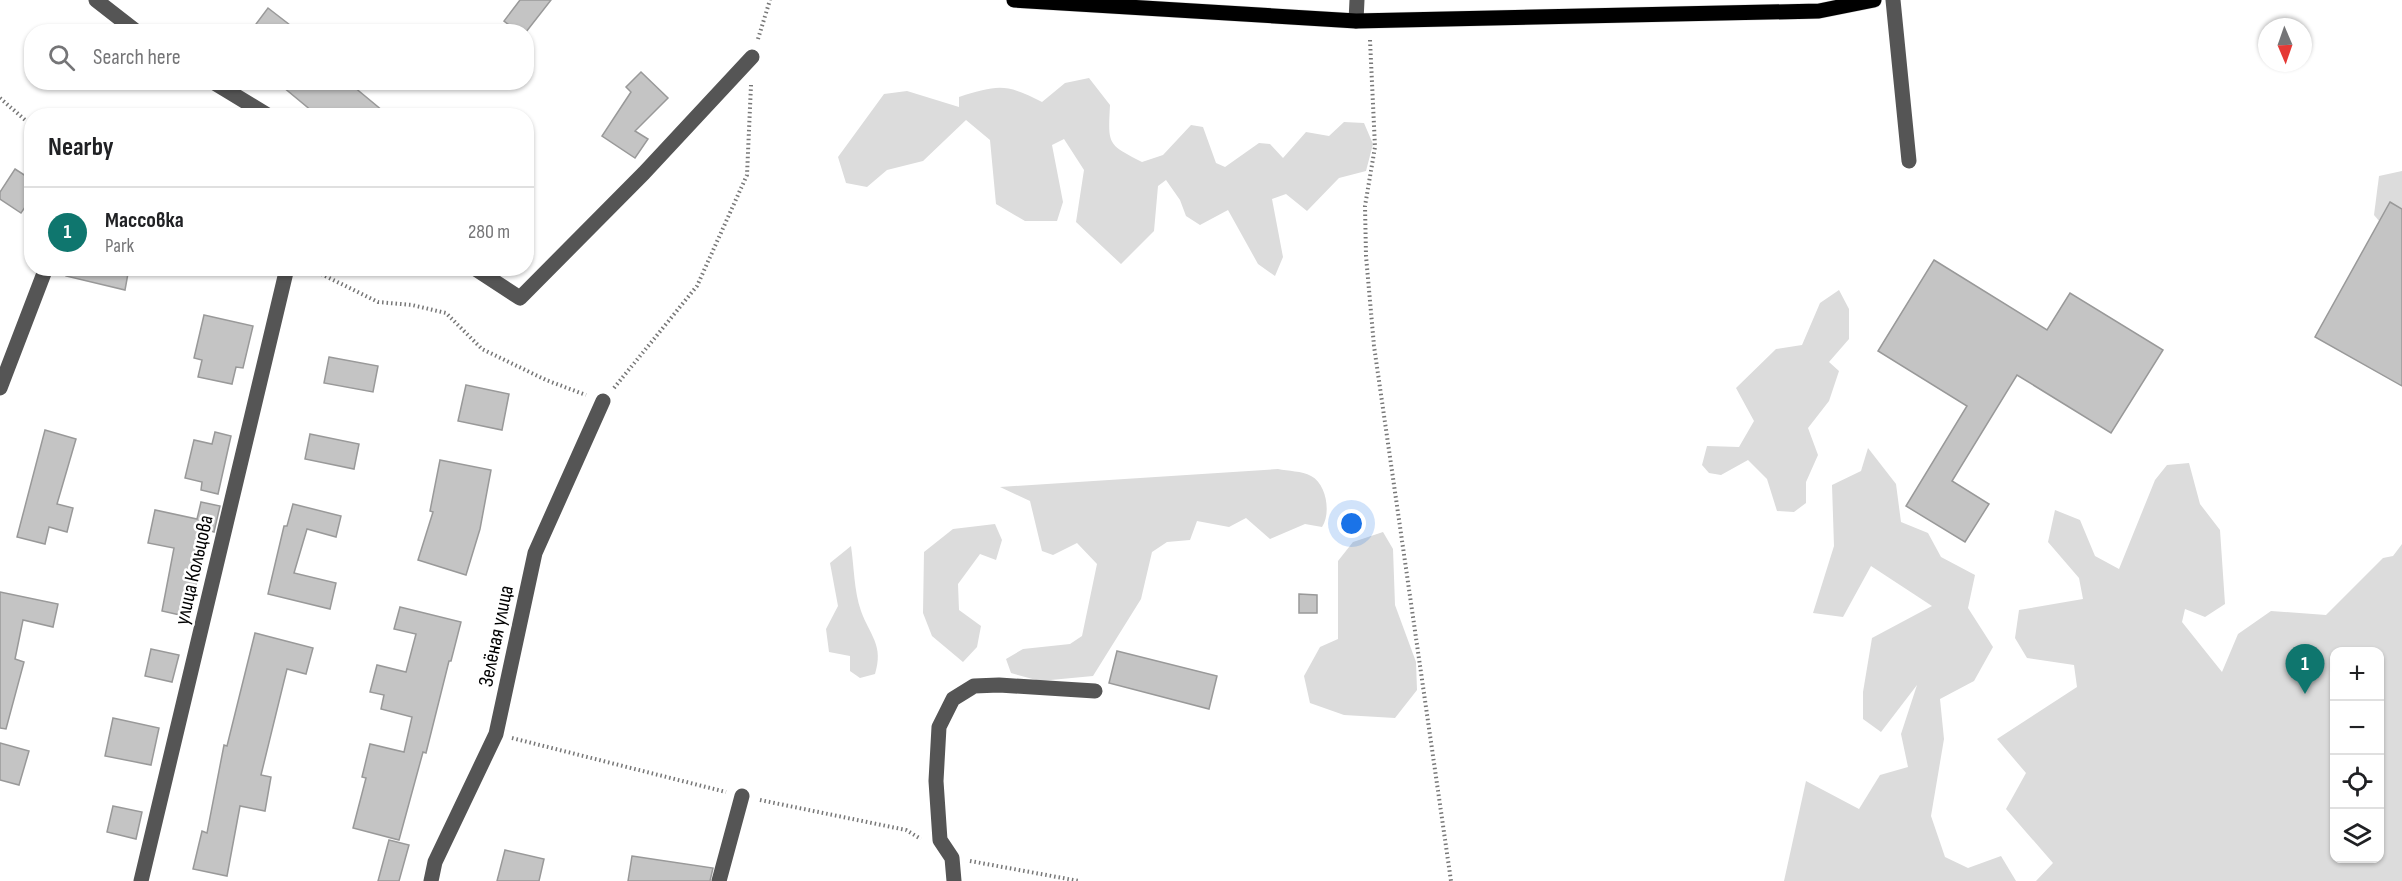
<!DOCTYPE html>
<html lang="en">
<head>
<meta charset="utf-8">
<style>
	:root { --surface:#fff; --page:#f6f6f6; --text:#202124; --muted:#757577; --line:#e0e0e0; --accent:#0f766e }
	body { margin:0; font-family:"Sofia Sans Condensed",sans-serif; background:var(--page); color:var(--text) }
	.controls { position:absolute; right:18px; bottom:18px; display:grid; overflow:hidden; border-radius:12px; box-shadow:0 2px 4px #0004 }
	.controls button { width:54px; height:54px; display:grid; place-items:center; padding:0; border:0; border-bottom:2px solid var(--line); background:var(--surface); color:var(--text); font:30px sans-serif }
	.compass { position:absolute; left:2258px; top:18px; width:54px; height:54px; border-radius:50%; background:var(--surface); box-shadow:0 2px 4px #0004; rotate:178deg }
	.you { position:absolute; left:1352px; top:524px; width:21px; height:21px; margin:-15px; border:4px solid #fff; border-radius:50%; background:#1a73e8; box-shadow:0 0 0 9px #1a73e833 }
	.badge { display:grid; place-items:center; width:39px; height:39px; border-radius:50%; background:var(--accent); color:#fff; font-size:20px; font-weight:700 }
	.pin { position:absolute; translate:-50% -50px; filter:drop-shadow(0 2px 3px #0008) }
	.pin::after { content:''; position:absolute; top:32px; width:21px; height:18px; background:inherit; clip-path:polygon(0 0,100% 0,50% 100%) }
	.list { margin:0; padding:0; list-style:none }
	h2 { display:flex; justify-content:space-between; align-items:center; height:78px; margin:0; padding:0 24px; font-size:26px }
	h2 small { font-size:20px; font-weight:400; color:var(--muted) }
	.list li { display:grid; grid-template-columns:39px 1fr auto; gap:18px; align-items:center; box-sizing:border-box; height:90px; padding:0 24px; border-top:2px solid var(--line) }
	.list b { display:block; font-size:22px; white-space:nowrap }
	.list p { margin:0; font-size:20px; white-space:nowrap; color:var(--muted) }
	.list em { font-size:20px; font-style:normal; color:var(--muted) }
	.icon { flex:none; width:33px; height:33px; fill:none; stroke:currentColor; stroke-width:2; stroke-linecap:round; stroke-linejoin:round }
	.map { position:relative; flex:none; width:2402px; height:881px; overflow:hidden }
	.search { position:absolute; background:var(--surface); box-shadow:0 2px 4px #0004; left:24px; top:24px; width:510px; height:66px; display:flex; align-items:center; gap:15px; box-sizing:border-box; padding:0 21px; border-radius:24px; color:var(--muted); font-size:22px }
	.panel { position:absolute; background:var(--surface); box-shadow:0 2px 4px #0004; left:24px; top:108px; width:510px; height:168px; border-radius:24px }
	.map>svg:first-child { display:block }
	.green { fill:#dcdcdc; fill-rule:evenodd }
	.building { fill:#c4c4c4; stroke:#999; stroke-width:1.5 }
	.lines { fill:none; stroke-linecap:round; stroke-linejoin:round }
	.major-casing { stroke:#dbdbdb; stroke-width:16 }
	.path { stroke:#777; stroke-width:4; stroke-dasharray:1.5 3; stroke-linecap:butt }
	.minor { stroke:#555; stroke-width:15 }
	.major { stroke:#000; stroke-width:15 }
	.labels { text-anchor:middle; dominant-baseline:central; stroke-width:5; stroke-linejoin:round; paint-order:stroke }
	.street-label { font-size:21px; fill:#000; stroke:#fff }
</style>
</head>
<body>
<div class="map">
<svg width="2402" height="881" viewBox="0 0 2402 881">
	<rect width="100%" height="100%" fill="#fff"/>
	<g class="green">
		<path d="M1089,78L1110,105C1108,145 1107,144 1142,162L1163,155L1191,125L1203,127L1216,163L1225,167L1259,143L1270,144L1283,158L1306,132L1329,136L1344,122L1364,123L1373,144L1366,171L1339,178L1307,211L1286,194L1272,199L1283,257L1275,276L1258,264L1228,210L1200,225L1186,216L1180,200L1166,180L1158,186L1154,231L1121,264L1076,222L1084,170L1064,139L1052,145L1063,202L1057,221H1025L996,204L990,140L966,120L923,161L887,170L867,187L846,183L838,157L884,94L907,91L959,107V97C998,85 1005,83 1042,102L1065,83Z"/>
		<path d="M2402,171V235L2397,242L2374,215L2379,176Z"/>
		<path d="M1839,290L1849,309V339L1829,362L1839,371L1829,401L1808,428L1818,455L1806,482V503L1794,512L1777,511L1767,479L1748,460L1721,475L1709,473L1702,465L1707,446L1739,447L1754,421L1736,388L1776,349L1802,345L1820,303Z"/>
		<path d="M1868,448L1896,484L1901,522L1928,533L1941,557L1975,575L1968,608L1993,647L1974,681L1940,699L1944,739L1931,816L1945,857L1968,868L2001,856L2016,881H1784L1806,781L1859,809L1880,775L1908,767L1901,734L1917,685L1881,732L1863,719V692L1872,638L1932,606L1871,566L1843,617L1813,613L1834,546L1832,485L1861,471Z"/>
		<path d="M2189,463L2200,504L2220,530L2225,604L2205,617L2185,609L2182,622L2222,672L2238,634L2271,611L2326,615L2383,558L2393,556L2402,544V881H2036L2053,863L2006,809L2026,773L1997,739L2077,687L2074,665L2027,658L2015,638L2019,610L2083,599L2079,578L2048,542L2055,510L2080,520L2095,556L2119,569L2155,480L2167,465ZM2334,652H2380V858H2334Z"/>
		<path d="M1278,469C1288,471 1302,471 1311,476C1327,484 1331,514 1322,527L1305,524L1270,539L1246,518L1229,527L1197,521L1190,540L1167,542L1152,552L1141,599L1093,676L1040,681L1011,673L1006,659L1023,649L1070,644L1082,636L1097,564L1077,543L1053,555L1042,551L1030,501L1000,487Z"/>
		<path d="M995,524L1002,540L996,560L980,554L958,584L959,610L981,626L977,647L963,662L932,636L923,613L924,552L953,529Z"/>
		<path d="M1383,532L1393,549L1395,605L1416,662L1417,690L1395,718L1344,715L1310,703L1304,676L1320,647L1338,639V561L1353,542Z"/>
		<path d="M851,546C854,566 854,591 861,611C870,636 884,645 875,674L860,678L850,671V656L829,652L826,629L838,606L830,563Z"/>
	</g>
	<g class="building">
		<path d="M520,0H551L526,32H518L504,21Z"/>
		<path d="M268,8L299,32H250Z"/>
		<path d="M641,72L668,98L635,131L648,139L635,158L602,136L631,92L626,87Z"/>
		<path d="M277,82H348L389,116H318Z"/>
		<path d="M15,169L32,180V197L21,213L0,199V192Z"/>
		<path d="M2390,202L2402,209V386L2315,337Z"/>
		<path d="M1934,260L2047,330L2070,293L2163,350L2111,433L2017,375L1952,481L1989,504L1965,542L1906,506L1967,406L1878,351Z"/>
		<path d="M67,268H129L125,290L66,276Z"/>
		<path d="M204,315L253,326L243,368L236,367L232,384L198,377L202,360L194,358Z"/>
		<path d="M329,357L378,366L373,392L324,383Z"/>
		<path d="M466,385L509,394L502,430L458,421Z"/>
		<path d="M45,430L76,439L57,504L73,508L67,532L49,527L45,544L17,537Z"/>
		<path d="M215,432L231,436L218,494L201,490L202,482L185,478L194,440L212,444Z"/>
		<path d="M310,434L359,444L354,469L305,459Z"/>
		<path d="M440,460L491,470L480,529L466,575L418,560L433,512L430,511Z"/>
		<path d="M201,502L220,506L214,532L208,530L189,617L162,611L174,548L148,543L155,510L197,519Z"/>
		<path d="M293,504L341,516L336,537L307,529L294,573L336,583L330,609L268,594L284,526H287Z"/>
		<path d="M0,592L58,604L53,627L23,620L15,659L24,662L6,729L0,728Z"/>
		<path d="M1299,594L1317,595V613H1299Z"/>
		<path d="M400,607L461,622L451,661H449L426,753L423,752L399,840L353,828L366,778L362,777L370,744L404,752L412,717L381,709L384,695L370,692L377,665L406,672L416,634L394,629Z"/>
		<path d="M255,633L313,648L306,674L287,669L261,775L271,777L265,811L240,806L227,876L193,869L202,831L207,833L224,745L227,746Z"/>
		<path d="M151,649L179,655L172,682L145,676Z"/>
		<path d="M1117,651L1217,676L1209,709L1109,683Z"/>
		<path d="M113,718L159,728L151,765L105,756Z"/>
		<path d="M0,743L29,751L19,785L0,780Z"/>
		<path d="M113,806L142,812L136,839L107,832Z"/>
		<path d="M389,840L409,845L399,881H378Z"/>
		<path d="M505,850L544,859L539,881H497Z"/>
		<path d="M632,856L713,868L710,881H628Z"/>
	</g>
	<g class="lines">
		<g class="major-casing">
			<path id="major" d="M1014,0L1356,21L1819,11L1874,0"/>
		</g>
		<g class="path">
			<path d="M758,39L770,0"/>
			<path d="M1370,40L1375,147L1365,206L1366,256L1374,346L1451,881"/>
			<path d="M0,98L32,126"/>
			<path d="M309,268L378,302L412,305L446,313L482,349L546,380L586,395"/>
			<path d="M614,388L697,286L747,175L751,85"/>
			<path d="M512,738L726,792"/>
			<path d="M760,800L906,830L921,839"/>
			<path d="M970,861L1079,881"/>
		</g>
		<g class="minor">
			<path d="M96,0L137,32"/>
			<path d="M1893,0L1909,161"/>
			<path d="M1356,21L1357,0"/>
			<path d="M213,82L269,116"/>
			<path d="M474,268L520,298L644,173L752,57"/>
			<path d="M0,388L46,268"/>
			<path d="M141,881L287,268"/>
			<path d="M431,881L435,862L496,734L535,553L603,401"/>
			<path d="M719,881L742,796"/>
			<path d="M954,881L952,858L940,840L936,781L939,727L953,699L974,686L999,685L1095,691"/>
		</g>
		<use href="#major" class="major"/>
	</g>
	<g class="labels">
		<g class="street-label">
			<text transform="translate(194 570) rotate(-77)">улица Кольцова</text>
			<text transform="translate(496 636) rotate(-78)">Зелёная улица</text>
		</g>
	</g>
</svg>
<div class="controls">
<button>+</button>
<button>−</button>
<button><svg class="icon" aria-label="locate" viewBox="0 0 24 24"><circle cx="12" cy="12" r="6"/><path d="M12 2v4M12 18v4M2 12h4M18 12h4"/></svg></button>
<button><svg class="icon" aria-label="layers" viewBox="0 0 24 24"><path d="M12 4l9 5-9 5-9-5zM3 14l9 5 9-5"/></svg></button>
</div>
<svg class="compass" viewBox="-18 -18 36 36"><path d="M0-13l5 13h-10z" fill="#e53935"/><path d="M0 13l5-13h-10z" fill="#757577"/></svg>
<div class="you"></div>
<div class="pin badge" style="left:2305px;top:694px">1</div>
<div class="search"><svg class="icon" aria-label="search" viewBox="0 0 24 24"><circle cx="10" cy="10" r="6"/><path d="M15 15l6 6"/></svg>Search here</div>
<section class="panel">
<h2>Nearby<small></small></h2>
<ul class="list">
<li><span class="badge">1</span><div><b>Массовка</b><p>Park</p></div><em>280 m</em></li>
</ul>
</section>
</div>
</body>
</html>
